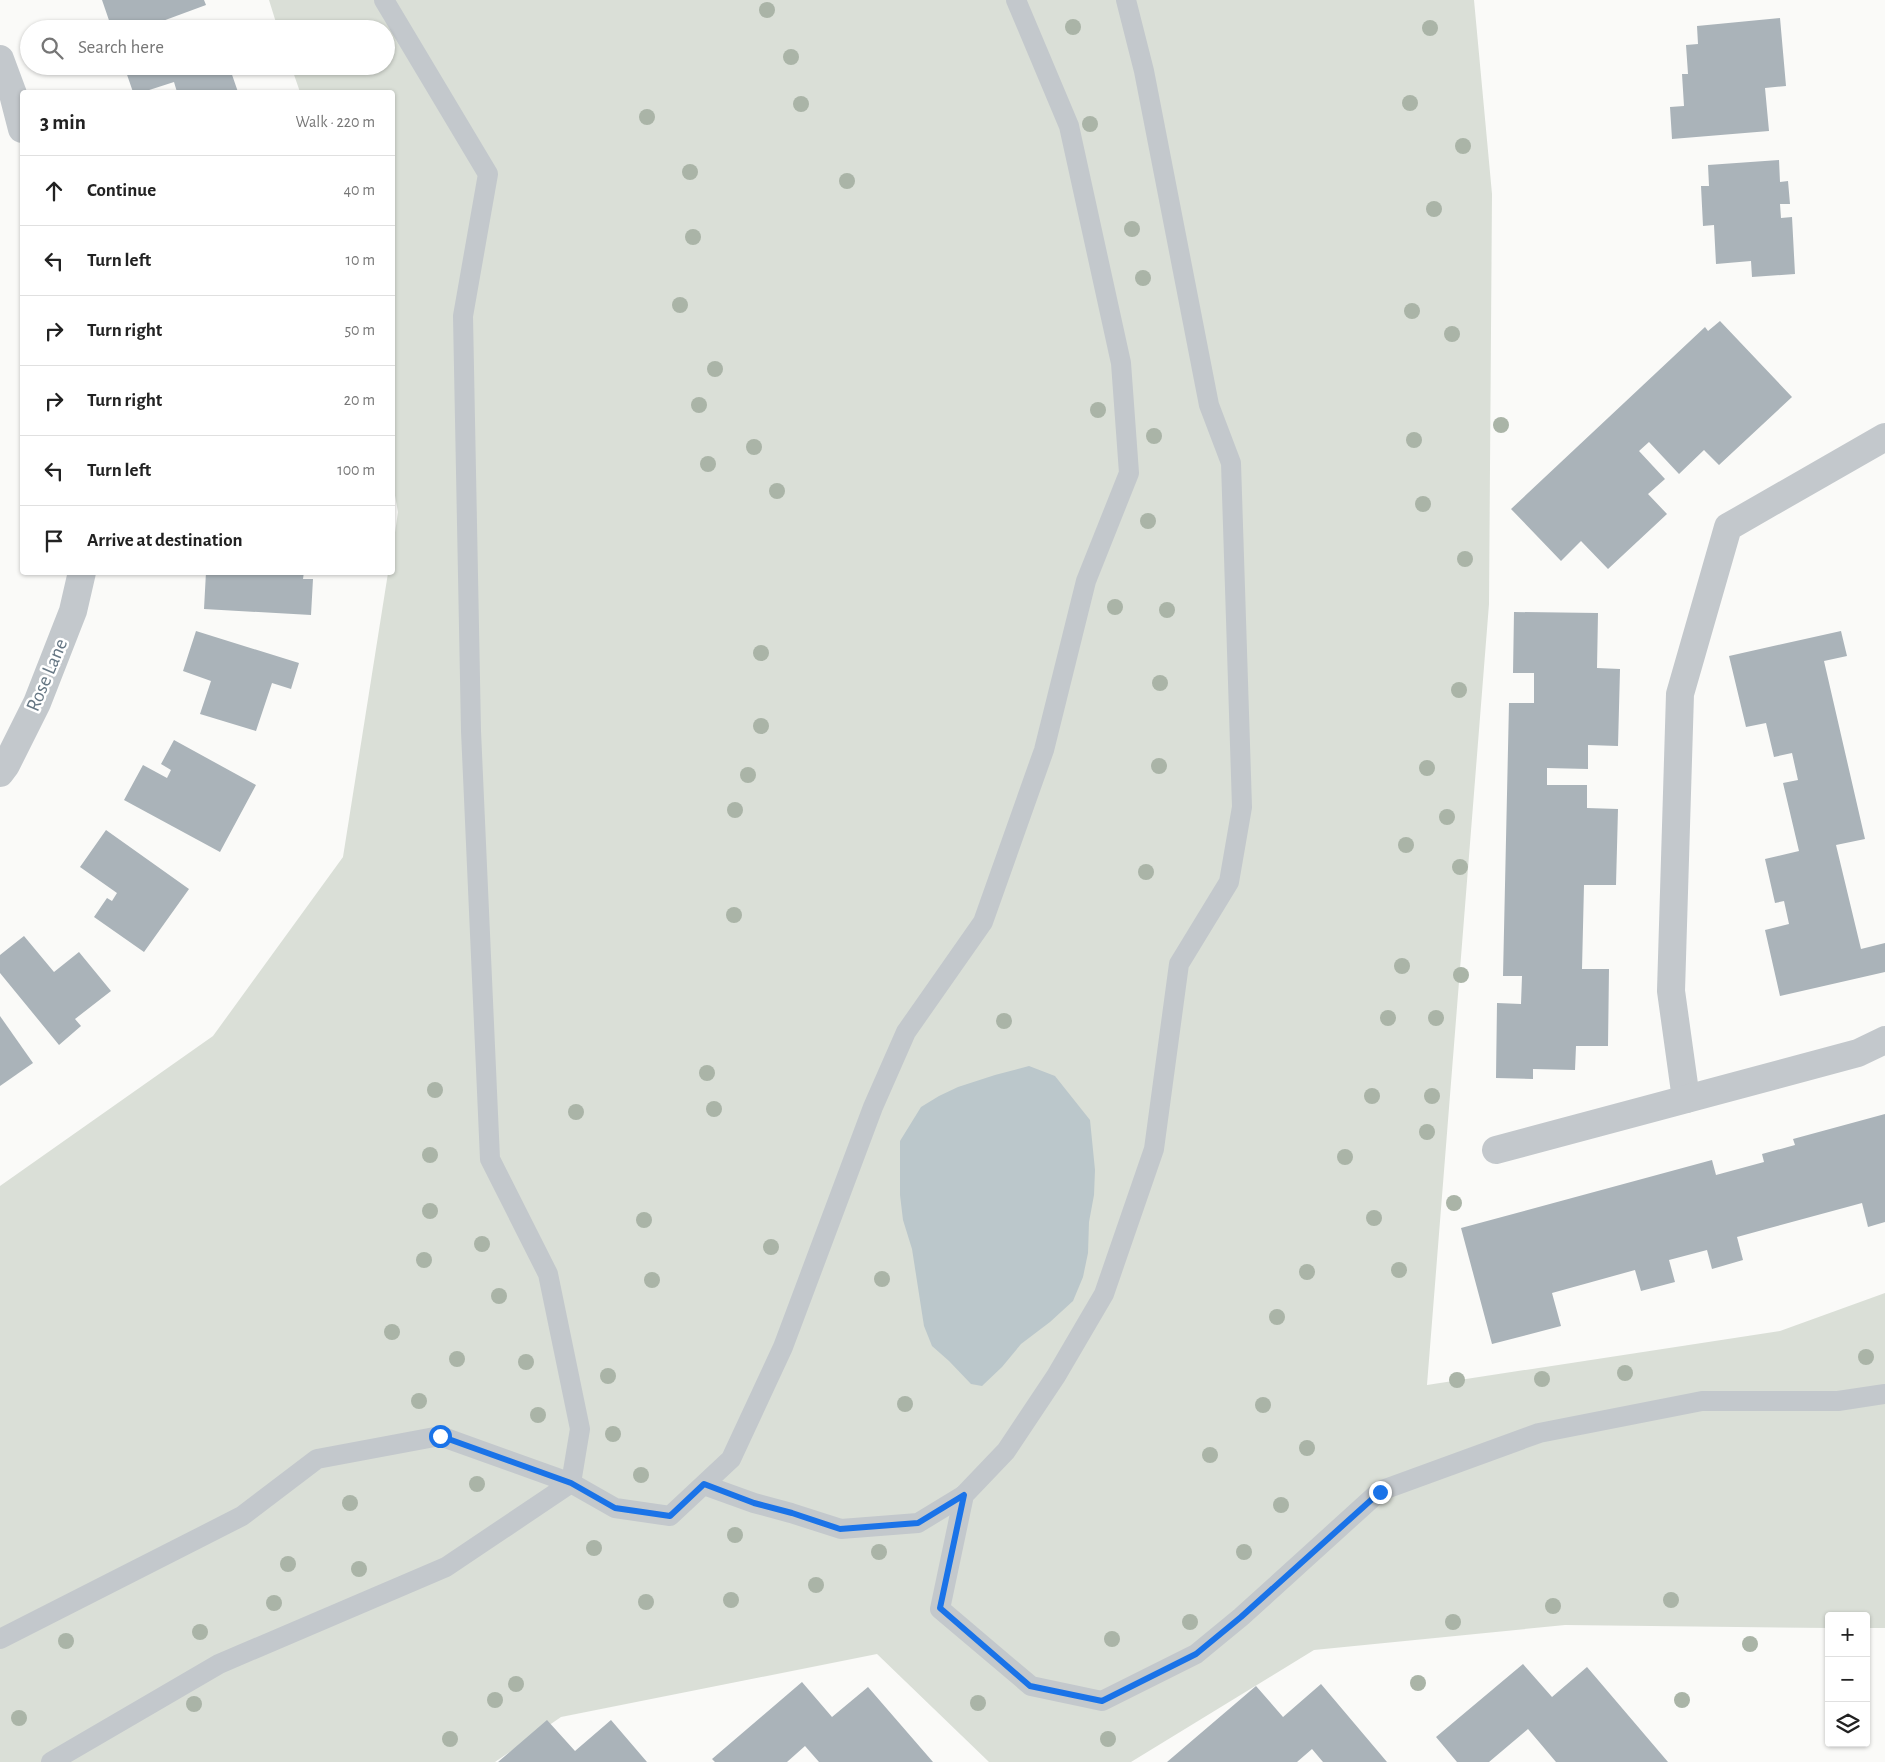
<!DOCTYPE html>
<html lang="en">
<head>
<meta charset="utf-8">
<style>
	:root { --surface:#fff; --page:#f2f2f2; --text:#222; --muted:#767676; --line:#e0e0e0 }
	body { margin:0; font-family:"Alegreya Sans",sans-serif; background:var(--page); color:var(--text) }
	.controls { position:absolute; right:15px; bottom:15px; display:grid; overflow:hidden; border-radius:5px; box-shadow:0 1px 4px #0004 }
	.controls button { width:45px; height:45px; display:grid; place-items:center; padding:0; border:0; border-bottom:1px solid var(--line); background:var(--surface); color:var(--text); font:25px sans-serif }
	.stop { position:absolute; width:15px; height:15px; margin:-11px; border:4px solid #1a73e8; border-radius:50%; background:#fff }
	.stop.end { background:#1a73e8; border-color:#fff; box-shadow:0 1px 5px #0008 }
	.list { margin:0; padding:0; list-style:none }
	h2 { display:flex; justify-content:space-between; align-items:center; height:65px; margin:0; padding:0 20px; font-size:21px }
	h2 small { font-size:16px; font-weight:400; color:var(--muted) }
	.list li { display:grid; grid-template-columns:32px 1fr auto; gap:15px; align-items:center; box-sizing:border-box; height:70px; padding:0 20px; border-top:1px solid var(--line) }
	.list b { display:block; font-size:19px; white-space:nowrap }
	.list em { font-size:16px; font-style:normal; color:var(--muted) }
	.icon { flex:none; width:28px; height:28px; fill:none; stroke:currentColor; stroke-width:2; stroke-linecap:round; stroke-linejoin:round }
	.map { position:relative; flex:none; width:1885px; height:1762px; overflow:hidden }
	.search { position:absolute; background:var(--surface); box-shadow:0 1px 4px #0004; left:20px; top:20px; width:375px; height:55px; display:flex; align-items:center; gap:12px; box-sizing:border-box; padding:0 18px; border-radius:28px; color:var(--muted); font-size:19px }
	.panel { position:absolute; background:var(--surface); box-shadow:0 1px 4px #0004; left:20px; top:90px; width:375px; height:485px; border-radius:5px }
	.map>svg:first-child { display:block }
	.green { fill:#dadfd7 }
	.water { fill:#bbc7cb }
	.building { fill:#aab3b9 }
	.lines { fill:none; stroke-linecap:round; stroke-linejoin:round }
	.lane { stroke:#c3c8cc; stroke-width:20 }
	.street { stroke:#c3c8cc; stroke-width:28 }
	.tree { fill:#aab4a7 }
	.route { stroke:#1a73e8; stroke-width:6 }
	.labels { text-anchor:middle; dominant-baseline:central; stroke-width:5; stroke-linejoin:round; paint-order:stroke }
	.street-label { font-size:20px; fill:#657683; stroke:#fff }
</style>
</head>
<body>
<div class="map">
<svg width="1885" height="1762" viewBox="0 0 1885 1762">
	<rect width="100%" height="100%" fill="#fafaf8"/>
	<path class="green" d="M269,0H1474L1492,194L1489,604L1427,1385L1780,1331L1885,1293V1628H1866V1616H1829V1628L1565,1625L1314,1650L1131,1762H989L877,1654L561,1717L495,1762H0V1186L213,1036L343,857L388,573L392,572L393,546L398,512L392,479V92H300L291,66H386V29H278Z"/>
	<path class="water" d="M1029,1066L1055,1076L1090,1120L1095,1170L1094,1195L1089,1222L1088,1253L1083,1277L1073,1301L1050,1322L1021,1344L1002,1367L982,1386L971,1384L949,1361L932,1346L924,1326L912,1249L903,1220L900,1195V1141L921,1107L939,1096L958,1087L995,1075Z"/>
	<g class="building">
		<path d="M102,0H204L206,5L141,29H112Z"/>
		<path d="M1780,18L1786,86L1765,88L1769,131L1672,139L1670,107L1684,106L1682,74H1688L1686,45L1698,44L1697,26Z"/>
		<path d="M124,66H229L238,92H177L174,82L143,92H133Z"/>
		<path d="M1779,160L1780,182L1788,181L1790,204H1780L1781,218L1792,217L1795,274L1752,277L1751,261L1716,264L1714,225L1703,226L1701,186H1709L1708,165Z"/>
		<path d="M1720,321L1792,397L1719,465L1704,450L1679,474L1649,442L1639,451L1665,479L1648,494L1667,514L1608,569L1581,541L1561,561L1511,509L1705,327L1708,331Z"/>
		<path d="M206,572H304L303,579H313L311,615L204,609Z"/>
		<path d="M1514,612L1598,613L1597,668L1620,669L1618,746L1588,745V769L1547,768V785H1587V808L1618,809L1616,885H1584L1582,969H1609L1608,1046H1576L1575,1070L1533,1069V1079L1496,1078L1497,1003L1521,1004L1522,976H1503L1509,703H1534V673H1513Z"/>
		<path d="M196,631L299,663L291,689L272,683L256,731L200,714L211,681L183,671Z"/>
		<path d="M1841,631L1847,656L1824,661L1865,839L1836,845L1861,949L1885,943V972L1780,996L1765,930L1789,924L1784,901L1775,903L1765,859L1799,851L1783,783L1798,780L1792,753L1774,757L1766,723L1746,727L1729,656Z"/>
		<path d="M174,740L256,785L220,852L124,800L143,765L167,778L171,770L161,764Z"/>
		<path d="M106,830L189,889L144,952L94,917L107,898L112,901L117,893L80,867Z"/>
		<path d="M24,936L54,972L79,952L111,991L75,1019L81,1026L59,1045L0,973V955Z"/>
		<path d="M0,1016L33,1063L0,1086Z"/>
		<path d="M1885,1114V1222L1868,1227L1862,1203L1737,1237L1743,1260L1712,1269L1707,1250L1669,1260L1675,1282L1641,1291L1635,1270L1552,1293L1561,1326L1492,1344L1461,1228L1712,1160L1716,1175L1764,1162L1762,1154L1795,1145L1793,1139Z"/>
		<path d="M1523,1664L1552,1697L1587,1667L1668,1762H1556L1528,1729L1489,1762H1457L1436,1737Z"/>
		<path d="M802,1682L832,1717L868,1687L933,1762H819L805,1746L787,1762H715L712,1759Z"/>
		<path d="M1321,1684L1387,1762H1323L1312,1749L1297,1762H1167L1256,1686L1283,1717Z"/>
		<path d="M547,1720L575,1751L611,1720L647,1762H498Z"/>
	</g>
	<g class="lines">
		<g class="lane">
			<path d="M1126,0L1144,71L1209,405L1231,463L1242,807L1229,882L1179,964L1154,1149L1104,1294L1056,1376L1006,1451L964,1495L940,1609L1031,1686L1102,1701L1196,1654L1241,1617L1380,1491L1539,1433L1702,1401H1838L1885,1394"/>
			<path d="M704,1485L754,1503L791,1513L841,1529L918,1523L964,1495"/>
			<path d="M0,1639L242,1516L317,1459L440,1436L571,1483L615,1508L670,1516L731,1459L783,1347L873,1107L906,1032L983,922L1044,750L1086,581L1129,473L1121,363L1069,126L1016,0"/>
			<path d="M51,1762L219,1664L446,1567L571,1483L580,1429L548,1274L490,1159L471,731L463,316L488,174L384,0"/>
		</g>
		<g class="street">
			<path d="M0,59L13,94L22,129"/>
			<path d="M0,773L6,765L37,703L73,611L82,572"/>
			<path d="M1686,1099L1671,991L1680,694L1728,527L1885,437"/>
			<path d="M1496,1150L1858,1053L1885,1040"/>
		</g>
	</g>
	<g class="tree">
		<circle cx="767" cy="10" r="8"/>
		<circle cx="1073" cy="27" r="8"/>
		<circle cx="1430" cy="28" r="8"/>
		<circle cx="791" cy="57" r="8"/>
		<circle cx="1410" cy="103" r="8"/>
		<circle cx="801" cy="104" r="8"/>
		<circle cx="647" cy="117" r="8"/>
		<circle cx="1090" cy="124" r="8"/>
		<circle cx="1463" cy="146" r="8"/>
		<circle cx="690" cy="172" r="8"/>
		<circle cx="847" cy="181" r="8"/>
		<circle cx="1434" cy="209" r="8"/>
		<circle cx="1132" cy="229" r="8"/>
		<circle cx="693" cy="237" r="8"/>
		<circle cx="1143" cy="278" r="8"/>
		<circle cx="680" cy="305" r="8"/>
		<circle cx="1412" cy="311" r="8"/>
		<circle cx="1452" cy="334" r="8"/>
		<circle cx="715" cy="369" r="8"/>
		<circle cx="699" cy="405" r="8"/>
		<circle cx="1098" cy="410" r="8"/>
		<circle cx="1501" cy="425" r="8"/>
		<circle cx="1154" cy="436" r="8"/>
		<circle cx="1414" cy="440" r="8"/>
		<circle cx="754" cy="447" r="8"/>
		<circle cx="708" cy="464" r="8"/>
		<circle cx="777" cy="491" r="8"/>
		<circle cx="1423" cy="504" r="8"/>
		<circle cx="1148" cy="521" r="8"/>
		<circle cx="1465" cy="559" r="8"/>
		<circle cx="1115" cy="607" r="8"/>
		<circle cx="1167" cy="610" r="8"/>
		<circle cx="761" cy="653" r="8"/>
		<circle cx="1160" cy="683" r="8"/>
		<circle cx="1459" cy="690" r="8"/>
		<circle cx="761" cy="726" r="8"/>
		<circle cx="1159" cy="766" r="8"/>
		<circle cx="1427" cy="768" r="8"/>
		<circle cx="748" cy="775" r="8"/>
		<circle cx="735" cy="810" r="8"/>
		<circle cx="1447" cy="817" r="8"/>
		<circle cx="1406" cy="845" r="8"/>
		<circle cx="1460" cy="867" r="8"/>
		<circle cx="1146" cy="872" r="8"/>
		<circle cx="734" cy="915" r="8"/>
		<circle cx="1402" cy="966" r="8"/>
		<circle cx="1461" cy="975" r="8"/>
		<circle cx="1388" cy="1018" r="8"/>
		<circle cx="1436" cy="1018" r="8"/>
		<circle cx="1004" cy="1021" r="8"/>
		<circle cx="707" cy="1073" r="8"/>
		<circle cx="435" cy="1090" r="8"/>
		<circle cx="1372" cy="1096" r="8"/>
		<circle cx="1432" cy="1096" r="8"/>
		<circle cx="714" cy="1109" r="8"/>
		<circle cx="576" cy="1112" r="8"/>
		<circle cx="1427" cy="1132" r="8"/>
		<circle cx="430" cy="1155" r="8"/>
		<circle cx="1345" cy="1157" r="8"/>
		<circle cx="1454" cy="1203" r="8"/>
		<circle cx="430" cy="1211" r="8"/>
		<circle cx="1374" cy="1218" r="8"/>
		<circle cx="644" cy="1220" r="8"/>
		<circle cx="482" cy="1244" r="8"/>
		<circle cx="771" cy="1247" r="8"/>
		<circle cx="424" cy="1260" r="8"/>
		<circle cx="1399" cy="1270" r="8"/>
		<circle cx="1307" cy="1272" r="8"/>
		<circle cx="882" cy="1279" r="8"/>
		<circle cx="652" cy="1280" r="8"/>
		<circle cx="499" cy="1296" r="8"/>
		<circle cx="1277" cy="1317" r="8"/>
		<circle cx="392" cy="1332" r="8"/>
		<circle cx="1866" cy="1357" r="8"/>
		<circle cx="457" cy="1359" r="8"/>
		<circle cx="526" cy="1362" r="8"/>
		<circle cx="1625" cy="1373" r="8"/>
		<circle cx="608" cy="1376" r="8"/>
		<circle cx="1542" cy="1379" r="8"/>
		<circle cx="1457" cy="1380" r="8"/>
		<circle cx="419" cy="1401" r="8"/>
		<circle cx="905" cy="1404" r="8"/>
		<circle cx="1263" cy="1405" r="8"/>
		<circle cx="538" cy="1415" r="8"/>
		<circle cx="613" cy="1434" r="8"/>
		<circle cx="1307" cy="1448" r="8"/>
		<circle cx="1210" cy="1455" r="8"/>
		<circle cx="641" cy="1475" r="8"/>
		<circle cx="477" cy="1484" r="8"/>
		<circle cx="350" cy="1503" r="8"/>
		<circle cx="1281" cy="1505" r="8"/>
		<circle cx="735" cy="1535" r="8"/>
		<circle cx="594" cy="1548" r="8"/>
		<circle cx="879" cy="1552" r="8"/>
		<circle cx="1244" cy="1552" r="8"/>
		<circle cx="288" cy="1564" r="8"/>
		<circle cx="359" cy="1569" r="8"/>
		<circle cx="816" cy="1585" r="8"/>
		<circle cx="731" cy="1600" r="8"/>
		<circle cx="1671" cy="1600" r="8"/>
		<circle cx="646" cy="1602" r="8"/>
		<circle cx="274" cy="1603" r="8"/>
		<circle cx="1553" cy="1606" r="8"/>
		<circle cx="1190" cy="1622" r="8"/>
		<circle cx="1453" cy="1622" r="8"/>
		<circle cx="200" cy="1632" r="8"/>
		<circle cx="1112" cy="1639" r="8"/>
		<circle cx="66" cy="1641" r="8"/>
		<circle cx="1750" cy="1644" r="8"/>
		<circle cx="1418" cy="1683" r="8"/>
		<circle cx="516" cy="1684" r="8"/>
		<circle cx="495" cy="1700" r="8"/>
		<circle cx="1682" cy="1700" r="8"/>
		<circle cx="978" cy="1703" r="8"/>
		<circle cx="194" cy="1704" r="8"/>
		<circle cx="19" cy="1718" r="8"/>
		<circle cx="450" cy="1739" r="8"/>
		<circle cx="1108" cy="1739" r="8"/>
	</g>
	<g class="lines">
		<path class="route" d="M440,1436L571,1483L615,1508L670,1516L704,1484L754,1503L792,1513L840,1529L918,1523L964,1495L940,1608L1030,1686L1102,1701L1196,1654L1241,1617L1380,1492"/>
	</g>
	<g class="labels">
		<g class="street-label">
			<text transform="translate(47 675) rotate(-67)">Rose Lane</text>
		</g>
	</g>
</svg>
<div class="controls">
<button>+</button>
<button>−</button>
<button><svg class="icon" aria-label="layers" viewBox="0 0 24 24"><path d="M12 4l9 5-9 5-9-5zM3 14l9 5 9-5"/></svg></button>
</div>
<div class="stop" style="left:440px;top:1436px"></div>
<div class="stop end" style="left:1380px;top:1492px"></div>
<div class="search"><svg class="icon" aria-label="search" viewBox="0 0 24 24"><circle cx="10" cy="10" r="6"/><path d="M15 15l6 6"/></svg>Search here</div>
<section class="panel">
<h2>3 min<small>Walk · 220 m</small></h2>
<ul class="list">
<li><svg class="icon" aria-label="ahead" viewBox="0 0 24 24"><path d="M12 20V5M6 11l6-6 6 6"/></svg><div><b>Continue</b></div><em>40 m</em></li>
<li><svg class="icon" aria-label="left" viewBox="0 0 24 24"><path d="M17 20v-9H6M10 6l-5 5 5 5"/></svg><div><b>Turn left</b></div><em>10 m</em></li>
<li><svg class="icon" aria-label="right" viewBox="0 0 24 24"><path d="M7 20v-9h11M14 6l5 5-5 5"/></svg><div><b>Turn right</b></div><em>50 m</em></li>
<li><svg class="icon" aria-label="right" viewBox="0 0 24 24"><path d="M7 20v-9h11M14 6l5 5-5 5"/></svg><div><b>Turn right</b></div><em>20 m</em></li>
<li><svg class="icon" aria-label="left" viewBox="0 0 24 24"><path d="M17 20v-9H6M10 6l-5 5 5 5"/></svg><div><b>Turn left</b></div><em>100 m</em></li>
<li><svg class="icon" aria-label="arrive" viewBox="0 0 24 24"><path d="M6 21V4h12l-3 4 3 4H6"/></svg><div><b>Arrive at destination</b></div></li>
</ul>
</section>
</div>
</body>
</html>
